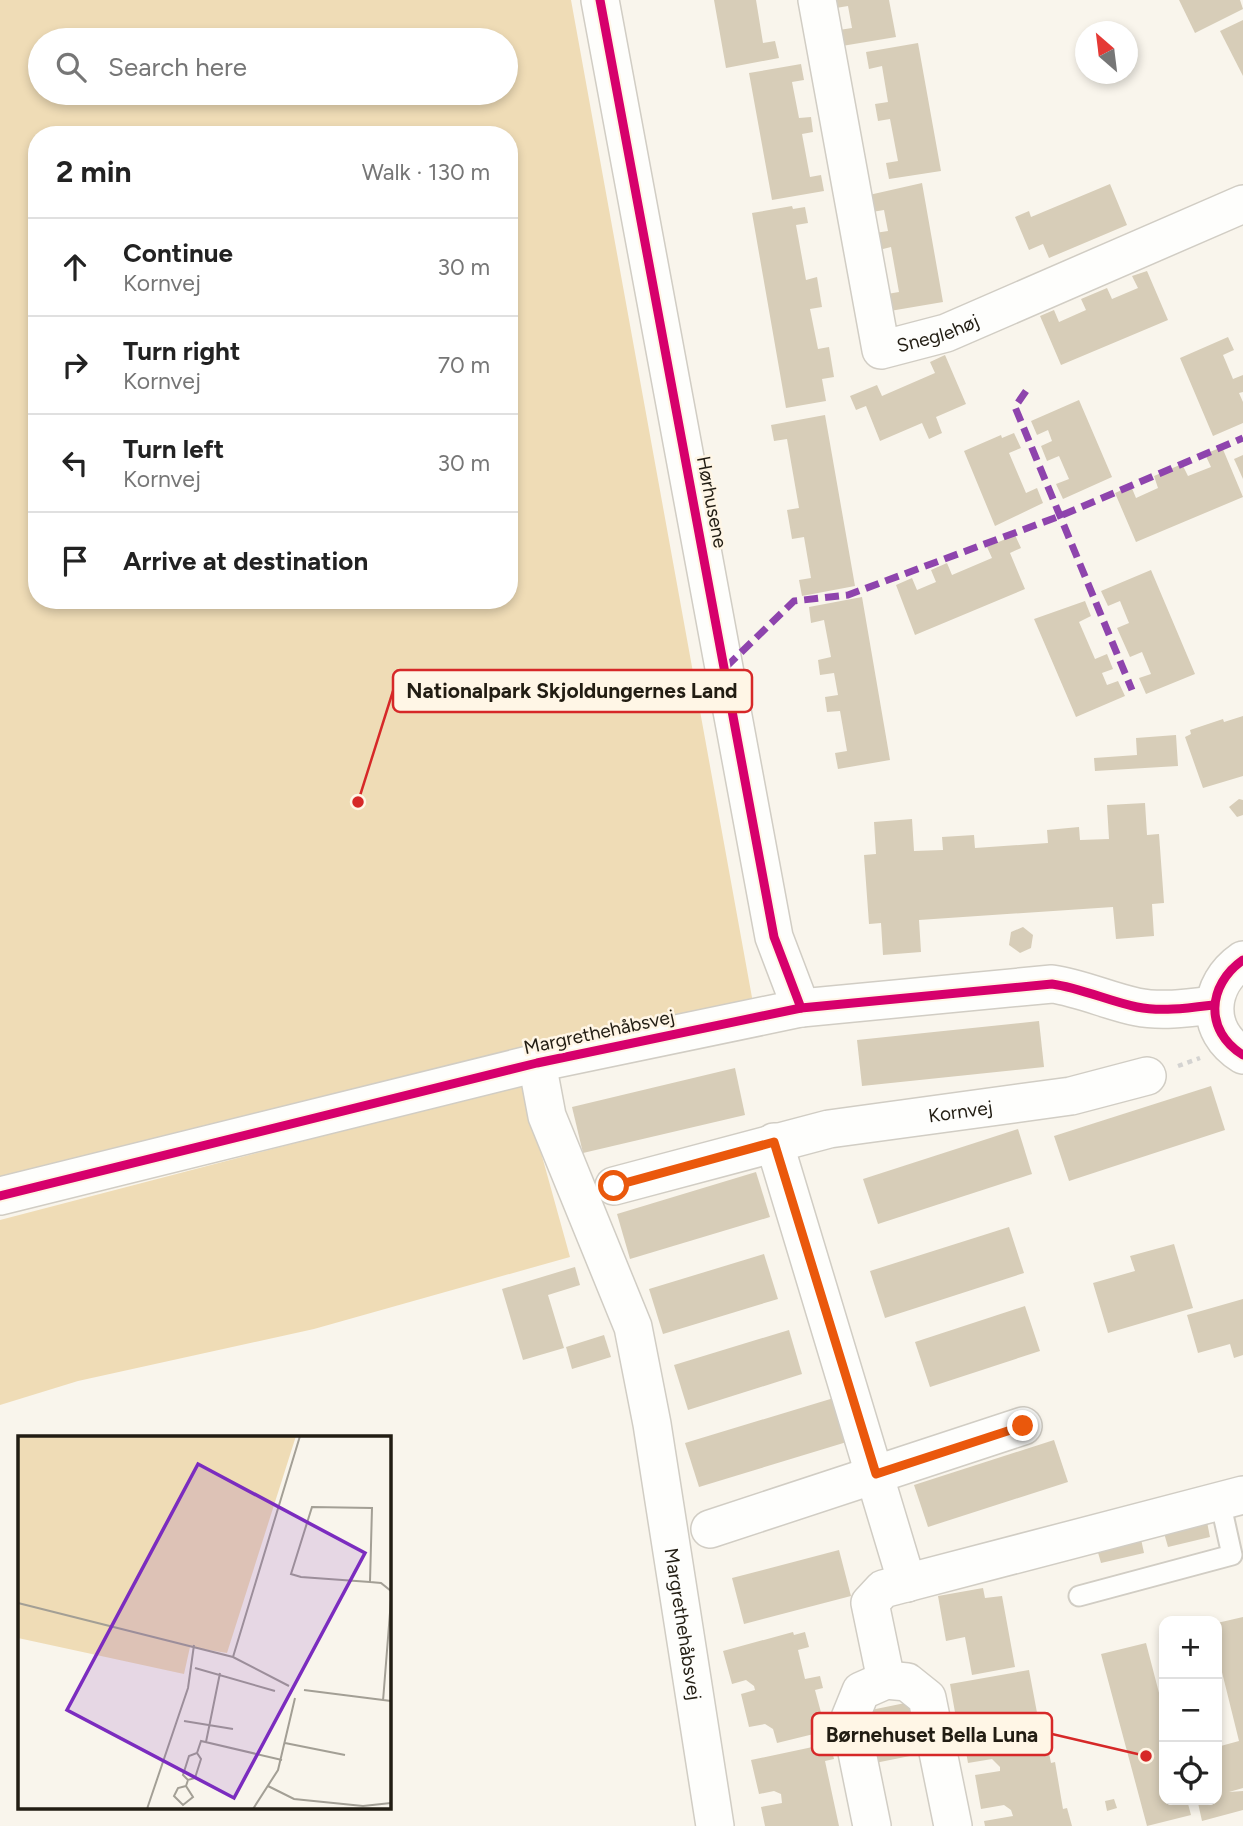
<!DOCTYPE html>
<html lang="en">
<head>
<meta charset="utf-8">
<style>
	:root { --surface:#fff; --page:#f6f6f6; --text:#222; --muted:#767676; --line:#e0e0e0 }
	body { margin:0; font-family:Figtree,sans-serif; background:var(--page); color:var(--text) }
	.controls { position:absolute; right:21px; bottom:21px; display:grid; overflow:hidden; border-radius:14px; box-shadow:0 4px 10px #0003 }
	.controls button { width:63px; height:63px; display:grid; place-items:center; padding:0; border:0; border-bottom:2px solid var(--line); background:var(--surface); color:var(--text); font:35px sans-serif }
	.compass { position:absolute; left:1075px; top:21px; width:63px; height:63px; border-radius:50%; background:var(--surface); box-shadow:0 4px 10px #0003; rotate:332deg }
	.stop { position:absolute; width:21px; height:21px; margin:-16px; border:5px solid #ea580c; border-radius:50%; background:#fff }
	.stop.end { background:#ea580c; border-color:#fff; box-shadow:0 2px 7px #0008 }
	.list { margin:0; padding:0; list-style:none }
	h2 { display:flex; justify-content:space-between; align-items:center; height:91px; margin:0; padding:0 28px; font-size:30px }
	h2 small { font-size:23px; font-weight:400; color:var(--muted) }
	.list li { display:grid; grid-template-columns:46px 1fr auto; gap:21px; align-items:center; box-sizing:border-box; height:98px; padding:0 28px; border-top:2px solid var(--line) }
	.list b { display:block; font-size:26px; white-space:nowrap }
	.list p { margin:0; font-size:23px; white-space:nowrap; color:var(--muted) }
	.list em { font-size:23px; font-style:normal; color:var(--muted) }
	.icon { flex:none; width:38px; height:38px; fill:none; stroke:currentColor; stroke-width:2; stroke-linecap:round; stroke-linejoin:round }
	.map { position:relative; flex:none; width:1243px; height:1826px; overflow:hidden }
	.search { position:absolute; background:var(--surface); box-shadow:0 4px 10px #0003; left:28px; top:28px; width:490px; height:77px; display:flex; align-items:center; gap:18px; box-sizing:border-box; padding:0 24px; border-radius:38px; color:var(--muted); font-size:26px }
	.panel { position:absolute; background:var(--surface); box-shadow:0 4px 10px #0003; left:28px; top:126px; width:490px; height:483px; border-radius:28px }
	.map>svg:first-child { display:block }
	.green { fill:#efdcb6; fill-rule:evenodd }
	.building { fill:#d7cdb8 }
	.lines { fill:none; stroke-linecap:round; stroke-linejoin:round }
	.service-casing { stroke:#d1cdc4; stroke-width:23 }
	.minor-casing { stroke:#d1cdc4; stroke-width:40 }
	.path { stroke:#d4d3d1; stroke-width:4.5; stroke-dasharray:5 5; stroke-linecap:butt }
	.service { stroke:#fefefc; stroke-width:19 }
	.minor { stroke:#fefefc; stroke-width:37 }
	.quiet { stroke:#8e44ad; stroke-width:7; stroke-dasharray:14 7; stroke-linecap:butt }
	.cycleway-casing { stroke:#fff6e6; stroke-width:13 }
	.cycleway { stroke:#d6006c; stroke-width:9 }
	.route { stroke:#ea580c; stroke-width:9 }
	.labels { text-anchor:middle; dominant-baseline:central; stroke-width:5; stroke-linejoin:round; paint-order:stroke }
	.street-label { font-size:19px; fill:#221d13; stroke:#fff6e6 }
	.inset-road { fill:none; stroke:#a39f95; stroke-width:2 }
	.view { fill:#7b2cbf; fill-opacity:0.15; stroke:#7b2cbf; stroke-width:3.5 }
	.inset-edge { fill:none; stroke:#221d13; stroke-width:3.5 }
	.leader { fill:none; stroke:#d62828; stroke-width:2.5 }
	.callout-dot { fill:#d62828; stroke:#fff6e6; stroke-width:2.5 }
	.callout { fill:#fff6e6; stroke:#d62828; stroke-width:2.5 }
	.callout-label { font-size:21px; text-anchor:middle; font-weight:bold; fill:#221d13 }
</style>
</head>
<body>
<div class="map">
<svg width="1243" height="1826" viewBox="0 0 1243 1826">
	<rect width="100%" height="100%" fill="#f9f5ec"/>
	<g class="green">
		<path d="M0,0H571L753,1003L0,1207ZM40,40H506V93H40ZM37,135H509V600H37Z"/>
		<path d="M522,1084L570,1257L314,1329L78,1381L0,1405V1220Z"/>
	</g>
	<g class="building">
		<path d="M714,0H756L763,43L775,41L779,58L726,68Z"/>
		<path d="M834,0H889L896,37L842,46L839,30L852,28L848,6L836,8Z"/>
		<path d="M1179,0H1240L1243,9L1195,33Z"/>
		<path d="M1243,20V76L1220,31Z"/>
		<path d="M918,43L941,171L889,179L886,163L898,161L890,119L878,121L875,104L888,102L882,66L869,69L866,52Z"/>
		<path d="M801,64L804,80L792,82L799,118L811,117L813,132L802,134L810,177L821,175L824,191L772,200L749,73Z"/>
		<path d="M922,183L943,302L890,311L887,294L899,292L891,247L879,250L875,233L888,231L884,210L872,212L869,195Z"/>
		<path d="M1110,184L1127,225L1049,258L1043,244L1029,250L1015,217L1029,211L1031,217Z"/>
		<path d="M792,206L793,209L805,207L808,223L796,225L806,280L817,277L822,307L810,309L818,349L829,347L834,377L822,379L826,401L786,408L752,213Z"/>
		<path d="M1147,271L1168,320L1061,365L1040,316L1054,310L1059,322L1086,310L1081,299L1107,288L1112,299L1138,288L1132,276Z"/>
		<path d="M1228,337L1234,350L1223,355L1233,379L1243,375V392L1239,393L1243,402V423L1213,436L1180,358Z"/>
		<path d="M945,355L966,404L936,417L942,433L929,439L922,423L880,441L866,406L856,410L850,396L877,385L882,396L935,373L930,362Z"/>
		<path d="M1079,400L1112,477L1063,499L1056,484L1069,479L1059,456L1047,461L1041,446L1052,441L1048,430L1037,435L1031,421Z"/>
		<path d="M825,415L855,586L802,596L799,580L811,578L804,537L792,539L787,510L799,508L787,439L774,441L771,425Z"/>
		<path d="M1014,433L1021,448L1009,453L1026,493L1037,488L1043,503L995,526L964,451L1001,435L1002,438Z"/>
		<path d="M1222,447L1243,497L1136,542L1115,493L1131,486L1136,498L1158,488L1154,476L1182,464L1188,476L1211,467L1205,454Z"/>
		<path d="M1243,455V479L1234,459Z"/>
		<path d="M1015,535L1021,548L1010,553L1025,589L915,635L896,585L912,578L917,590L936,582L931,570L947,563L952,575L992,558L987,547Z"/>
		<path d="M1151,570L1195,674L1146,694L1139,678L1151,674L1142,652L1130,657L1117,628L1129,623L1120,601L1108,606L1101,591Z"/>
		<path d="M862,597L890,760L838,769L835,753L847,751L840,711L827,712L825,697L838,695L834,673L820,675L818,660L831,657L824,620L811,623L809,607Z"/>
		<path d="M1085,601L1091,616L1079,622L1095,659L1107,654L1113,669L1102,673L1107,685L1118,681L1125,696L1076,717L1034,619Z"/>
		<path d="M1243,716V776L1203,788L1185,737L1191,734L1190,730L1223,719L1224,722Z"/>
		<path d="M1176,735L1178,766L1095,771L1094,758L1137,755L1136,738Z"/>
		<path d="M1239,799L1243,800V815L1237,817L1229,807Z"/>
		<path d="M1145,803L1147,835L1159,834L1164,903L1152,904L1154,936L1116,939L1113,907L919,920L921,952L883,955L881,923L869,924L864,855L876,854L874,822L912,819L914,851L943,850L942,837L974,835L975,848L1048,843L1047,830L1079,827L1080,840L1109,839L1107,805Z"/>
		<path d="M1023,927L1033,935L1031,948L1020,953L1009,945L1011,932Z"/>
		<path d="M1039,1021L1044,1067L862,1086L857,1040Z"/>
		<path d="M735,1068L745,1115L583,1153L572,1107Z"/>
		<path d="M1211,1086L1225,1130L1069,1181L1054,1136Z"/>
		<path d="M1018,1129L1032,1174L878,1224L863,1179Z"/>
		<path d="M756,1172L770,1217L630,1259L617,1214Z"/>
		<path d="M1009,1227L1024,1273L885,1318L870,1271Z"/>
		<path d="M1174,1244L1193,1308L1108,1333L1093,1283L1135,1271L1130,1256Z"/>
		<path d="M764,1254L778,1299L663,1334L649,1289Z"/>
		<path d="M575,1267L580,1285L548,1295L564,1348L523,1360L502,1289Z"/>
		<path d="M1243,1299V1355L1234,1358L1230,1344L1198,1353L1187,1315Z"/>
		<path d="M1025,1306L1040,1351L930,1387L915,1342Z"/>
		<path d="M789,1330L802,1374L688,1410L674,1365Z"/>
		<path d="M604,1335L611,1357L572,1369L566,1347Z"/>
		<path d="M837,1397L850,1441L699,1487L685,1443Z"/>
		<path d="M1054,1440L1068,1482L928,1527L914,1485Z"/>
		<path d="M1207,1522L1210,1537L1168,1547L1164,1533Z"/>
		<path d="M1141,1539L1144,1553L1101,1563L1097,1549Z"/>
		<path d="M839,1550L851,1596L744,1624L732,1578Z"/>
		<path d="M983,1588L985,1598L1002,1596L1015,1667L972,1675L965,1637L946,1641L938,1596Z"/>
		<path d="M1243,1617V1788L1229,1792L1243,1791V1810L1202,1821L1198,1803L1217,1800V1747L1239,1741L1217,1652V1623Z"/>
		<path d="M793,1632L794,1635L805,1632L809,1647L798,1650L805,1679L820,1676L823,1688L815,1690L826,1731L777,1743L773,1729L765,1724L749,1727L741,1694L755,1690L754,1686L746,1680L732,1684L723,1651Z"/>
		<path d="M1146,1643L1164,1712V1800H1187L1191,1815L1147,1826L1101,1654Z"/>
		<path d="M1029,1670L1038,1718L1042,1717L1051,1763L1055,1762L1063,1809L1067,1808L1072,1826H985L984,1821L1013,1816L1011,1810L1004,1805L981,1809L975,1775L1000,1771V1767L992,1759L968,1763L962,1730L988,1725L987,1719L979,1714L956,1718L950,1684Z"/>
		<path d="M915,1701L925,1753L875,1763L866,1711Z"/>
		<path d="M822,1745L823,1748L831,1746L834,1759L825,1761L839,1826H765L761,1807L782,1803L781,1794L774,1791L759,1794L751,1760Z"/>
		<path d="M1114,1799L1117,1808L1107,1811L1105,1801Z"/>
	</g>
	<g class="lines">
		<g class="service-casing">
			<path id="service" d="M1079,1596L1232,1555L1220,1501"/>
		</g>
		<g class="minor-casing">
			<g id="minor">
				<path d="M600,0L774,937L801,1008"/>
				<path id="s1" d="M817,0L881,350L946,333L1243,204"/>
				<path d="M1243,960C1207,985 1204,1031 1243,1055"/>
				<path id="s2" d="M537,1063L547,1116L633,1327L652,1424L715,1826"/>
				<path d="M774,1142L907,1583"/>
				<path id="s3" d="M614,1186L829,1129L1071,1096L1147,1076"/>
				<path d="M0,1196L537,1063L801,1008L1052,984C1081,988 1108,1001 1137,1007C1161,1012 1189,1008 1213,1005"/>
				<path d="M710,1529L1023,1426"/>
				<path d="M886,1680L870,1603L883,1589L1243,1495"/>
				<path d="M872,1826L850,1718L861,1691L886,1680L907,1682L927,1698L953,1826"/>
			</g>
		</g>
		<path class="path" d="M1178,1066L1200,1058"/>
		<use href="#service" class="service"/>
		<use href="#minor" class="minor"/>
		<g class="quiet">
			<path d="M1026,391L1015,407L1132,690"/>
			<path d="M726,667L794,601L848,595L888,580L1060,516L1243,438"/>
		</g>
		<g class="cycleway-casing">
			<g id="cycleway">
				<path d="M600,0L774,937L801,1008"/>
				<path d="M1243,960C1207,985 1204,1031 1243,1055"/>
				<path d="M0,1196L537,1063L801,1008L1052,984C1081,988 1108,1001 1137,1007C1161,1012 1189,1008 1213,1005"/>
			</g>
		</g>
		<use href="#cycleway" class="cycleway"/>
	</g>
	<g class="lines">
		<path class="route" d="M614,1186L774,1142L876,1474L1023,1426"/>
	</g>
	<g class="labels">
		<g class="street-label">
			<text stroke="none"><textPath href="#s1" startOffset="415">Sneglehøj</textPath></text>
			<text transform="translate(712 502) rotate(79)">Hørhusene</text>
			<text transform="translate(599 1032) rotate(-12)">Margrethehåbsvej</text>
			<text stroke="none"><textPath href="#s3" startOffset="355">Kornvej</textPath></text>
			<text stroke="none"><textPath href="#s2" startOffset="583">Margrethehåbsvej</textPath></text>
		</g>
	</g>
	<g transform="translate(18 1436)">
		<rect width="373" height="373" fill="#f9f5ec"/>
		<path d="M0,0H278L209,217L172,211L166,238L0,202Z" fill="#efdcb6"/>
		<path class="inset-road" d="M352,146L354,72L294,71L273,138L283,141L352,146L363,147L373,155M0,167L215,221L271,250M215,221L282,0M177,232L257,255M286,254L373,265M365,265L373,164M166,285L215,293M188,306L202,237M267,307L327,319M179,317L183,323L177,342L170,344L165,339L171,320L179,317L183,305L264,324M168,350L160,352L156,360L165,369L175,361L168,350L170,344M250,350L276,363L345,370L373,367M129,373L170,252L176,209M235,373L260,334L277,262"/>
		<path class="view" d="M180,28L347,117L216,362L49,274Z"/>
		<rect width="373" height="373" class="inset-edge"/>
	</g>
	<path class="leader" d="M358 802L393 691M1146 1756L1052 1734"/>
	<g class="callout-dot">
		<circle cx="358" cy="802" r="7"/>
		<circle cx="1146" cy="1756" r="7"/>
	</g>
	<g class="callout">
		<rect x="393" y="670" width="359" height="42" rx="7"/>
		<rect x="812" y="1713" width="240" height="42" rx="7"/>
	</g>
	<g class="callout-label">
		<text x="572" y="698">Nationalpark Skjoldungernes Land</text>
		<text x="932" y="1742">Børnehuset Bella Luna</text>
	</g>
</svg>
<div class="controls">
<button>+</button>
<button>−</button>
<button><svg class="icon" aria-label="locate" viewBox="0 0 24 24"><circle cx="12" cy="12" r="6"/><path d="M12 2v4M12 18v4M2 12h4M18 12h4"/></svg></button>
</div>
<svg class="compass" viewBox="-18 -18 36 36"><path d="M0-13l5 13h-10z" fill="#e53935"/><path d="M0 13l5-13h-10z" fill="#767676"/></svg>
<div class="stop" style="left:614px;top:1186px"></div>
<div class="stop end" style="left:1023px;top:1426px"></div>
<div class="search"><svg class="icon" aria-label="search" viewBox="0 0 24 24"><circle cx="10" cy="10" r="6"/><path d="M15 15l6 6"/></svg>Search here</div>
<section class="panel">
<h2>2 min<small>Walk · 130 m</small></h2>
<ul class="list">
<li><svg class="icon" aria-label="ahead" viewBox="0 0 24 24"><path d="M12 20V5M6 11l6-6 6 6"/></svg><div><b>Continue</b><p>Kornvej</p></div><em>30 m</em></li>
<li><svg class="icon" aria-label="right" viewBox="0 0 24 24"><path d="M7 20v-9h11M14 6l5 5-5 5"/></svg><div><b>Turn right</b><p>Kornvej</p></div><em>70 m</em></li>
<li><svg class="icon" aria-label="left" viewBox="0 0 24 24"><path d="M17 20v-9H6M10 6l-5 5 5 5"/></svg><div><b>Turn left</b><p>Kornvej</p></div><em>30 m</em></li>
<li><svg class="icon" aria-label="arrive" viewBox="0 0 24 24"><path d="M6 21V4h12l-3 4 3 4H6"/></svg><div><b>Arrive at destination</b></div></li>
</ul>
</section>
</div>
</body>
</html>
